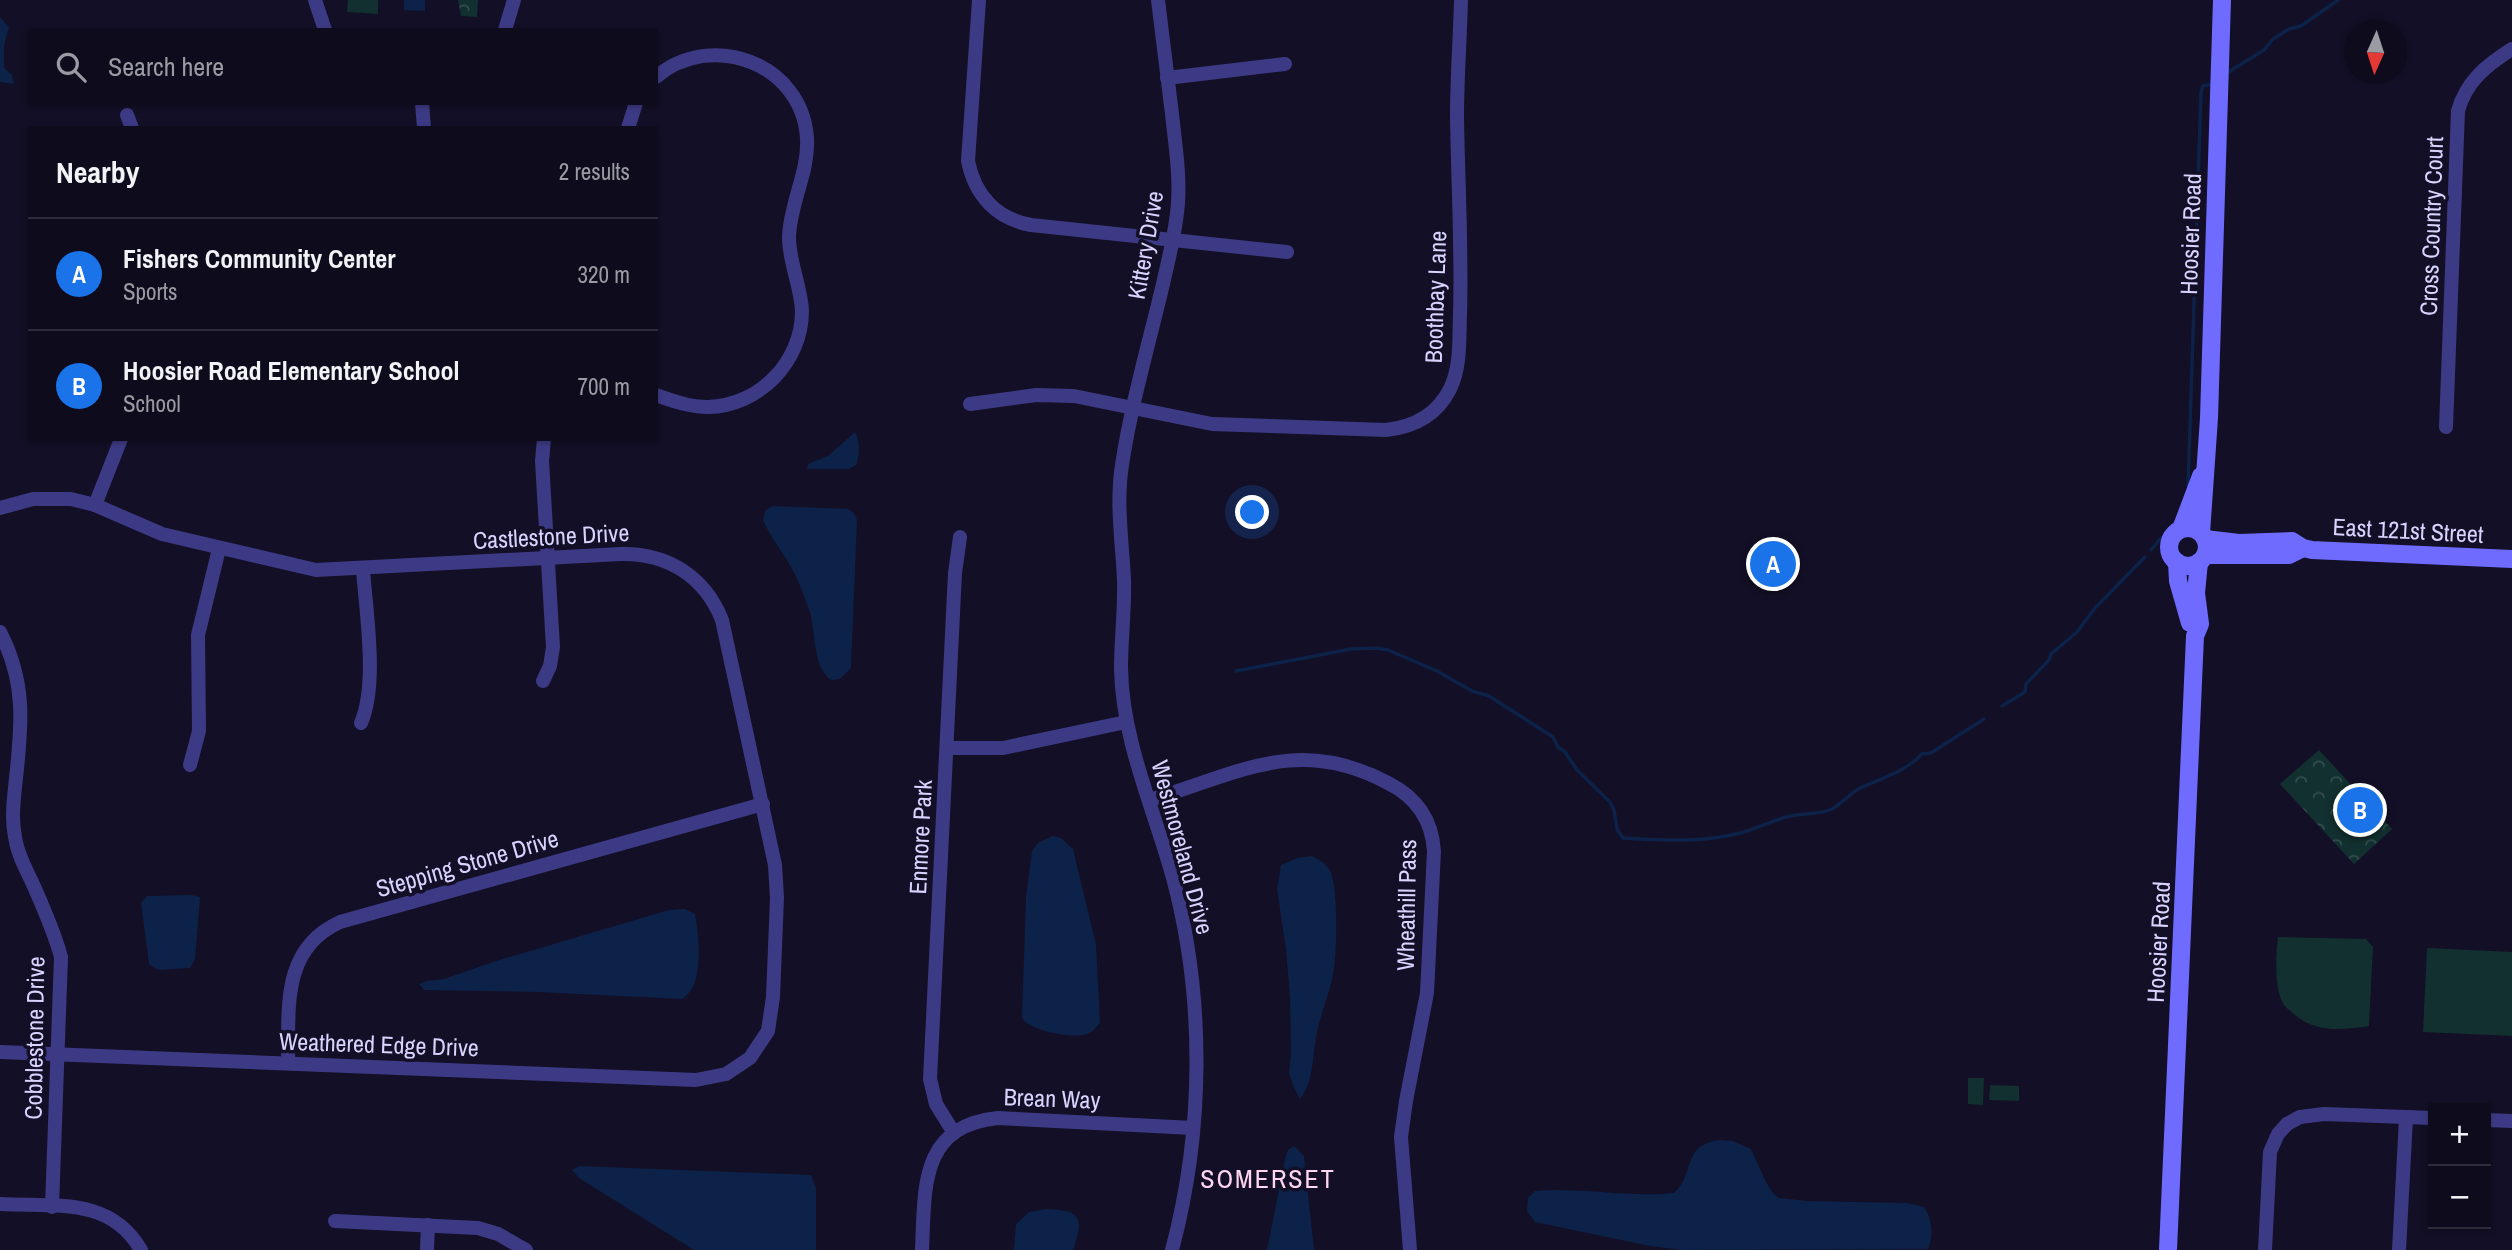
<!DOCTYPE html>
<html lang="en">
<head>
<meta charset="utf-8">
<style>
	:root { --surface:#0e0b1c; --page:#1c1929; --text:#f1f3f6; --muted:#9b9ba3; --line:#2e2b3b; --accent:#1a73e8 }
	body { margin:0; font-family:"Archivo Narrow",sans-serif; background:var(--page); color:var(--text) }
	.controls { position:absolute; right:21px; bottom:21px; display:grid; overflow:hidden; border-radius:0px; box-shadow:0 2px 5px #0004 }
	.controls button { width:63px; height:63px; display:grid; place-items:center; padding:0; border:0; border-bottom:2px solid var(--line); background:var(--surface); color:var(--text); font:35px sans-serif }
	.compass { position:absolute; left:2344px; top:21px; width:63px; height:63px; border-radius:50%; background:var(--surface); box-shadow:0 2px 5px #0004; rotate:183deg }
	.you { position:absolute; left:1253px; top:513px; width:24px; height:24px; margin:-18px; border:5px solid #fff; border-radius:50%; background:#1a73e8; box-shadow:0 0 0 10px #1a73e833 }
	.badge { display:grid; place-items:center; width:46px; height:46px; border-radius:50%; background:var(--accent); color:#fff; font-size:23px; font-weight:700 }
	.pin { position:absolute; translate:-50% -50%; border:4px solid #fff; box-shadow:0 2px 7px #0006 }
	.list { margin:0; padding:0; list-style:none }
	h2 { display:flex; justify-content:space-between; align-items:center; height:91px; margin:0; padding:0 28px; font-size:30px }
	h2 small { font-size:23px; font-weight:400; color:var(--muted) }
	.list li { display:grid; grid-template-columns:46px 1fr auto; gap:21px; align-items:center; box-sizing:border-box; height:112px; padding:0 28px; border-top:2px solid var(--line) }
	.list b { display:block; font-size:26px; white-space:nowrap }
	.list p { margin:0; font-size:23px; white-space:nowrap; color:var(--muted) }
	.list em { font-size:23px; font-style:normal; color:var(--muted) }
	.icon { flex:none; width:38px; height:38px; fill:none; stroke:currentColor; stroke-width:2; stroke-linecap:round; stroke-linejoin:round }
	.map { position:relative; flex:none; width:2512px; height:1250px; overflow:hidden }
	.search { position:absolute; background:var(--surface); box-shadow:0 2px 5px #0004; left:28px; top:28px; width:630px; height:77px; display:flex; align-items:center; gap:18px; box-sizing:border-box; padding:0 24px; border-radius:0px; color:var(--muted); font-size:26px }
	.panel { position:absolute; background:var(--surface); box-shadow:0 2px 5px #0004; left:28px; top:126px; width:630px; height:315px; border-radius:0px }
	.map>svg:first-child { display:block }
	.green { fill:#12302f }
	.forest { fill:url(#forest-crowns) }
	.water { fill:#0c2248 }
	.lines { fill:none; stroke-linecap:round; stroke-linejoin:round }
	.stream { stroke:#0c2248; stroke-width:3.5 }
	.street { stroke:#3d3a85; stroke-width:14 }
	.secondary { stroke:#6f6bff; stroke-width:18 }
	.labels { text-anchor:middle; dominant-baseline:central; stroke-width:7; stroke-linejoin:round; paint-order:stroke }
	.street-label { font-size:24px; fill:#d9d4ff; stroke:#130f26 }
	.neighbourhood-label { font-size:26px; letter-spacing:2px; fill:#ffd6f0; stroke:#130f26 }
</style>
</head>
<body>
<div class="map">
<svg width="2512" height="1250" viewBox="0 0 2512 1250">
	<defs>
		<pattern id="forest-crowns" width="20" height="18" patternUnits="userSpaceOnUse" patternTransform="scale(1.75)"><rect width="20" height="18" fill="#12302f"/><path d="M2 6a3 3 0 1 1 6 0M12 15a3 3 0 1 1 6 0" fill="none" stroke="#344d4e"/></pattern>
	</defs>
	<rect width="100%" height="100%" fill="#130f26"/>
	<g class="green">
		<path d="M348,0H378V14L347,12Z"/>
		<path d="M2278,937L2366,939L2373,947L2369,1026C2344,1030 2316,1033 2295,1015C2291,1011 2285,1008 2283,1003C2274,988 2276,954 2278,937Z"/>
		<path d="M2427,948L2512,952V1036L2423,1032Z"/>
		<path d="M1968,1078H1984L1983,1105L1968,1104Z"/>
		<path d="M1990,1085L2019,1086V1101L1989,1100Z"/>
	</g>
	<g class="forest">
		<path d="M458,0H478L477,17L461,16Z"/>
		<path d="M2319,750L2392,829L2354,864L2280,784Z"/>
	</g>
	<g class="water">
		<path d="M404,0H425V11L404,10Z"/>
		<path d="M0,17L9,27L4,45V68L12,75L14,84L0,82Z"/>
		<path d="M855,432C860,440 860,456 856,465L849,469H807L808,464L828,456Z"/>
		<path d="M772,506L848,509L854,513L857,520L851,668L840,679L831,680C812,665 816,634 810,613C805,598 799,581 791,567C782,551 770,537 763,520L765,511Z"/>
		<path d="M1052,836L1061,838L1073,849L1096,945L1100,1023C1096,1027 1093,1032 1087,1034C1072,1039 1030,1031 1022,1018L1026,897L1032,851L1038,843Z"/>
		<path d="M1312,856C1318,859 1325,863 1329,869C1339,883 1337,956 1333,975C1329,994 1321,1013 1317,1032C1312,1054 1315,1080 1300,1099L1295,1090L1289,1073L1291,1054L1290,998L1286,949L1277,889L1281,865L1297,858Z"/>
		<path d="M192,895L200,897L195,959L190,968L158,970L149,964L141,903L147,896Z"/>
		<path d="M685,909L695,914C699,937 705,986 682,999L538,992L424,990L419,984L427,981L444,979L496,961L669,910Z"/>
		<path d="M1719,1140L1733,1141L1751,1149L1766,1182L1773,1193L1779,1198L1808,1201L1907,1203L1924,1207C1932,1219 1934,1235 1928,1249L1681,1250L1650,1246L1535,1222L1527,1211L1528,1198L1535,1191C1581,1187 1628,1198 1674,1193C1696,1173 1681,1146 1719,1140Z"/>
		<path d="M1294,1146L1304,1156L1314,1250H1267L1285,1159L1288,1150Z"/>
		<path d="M580,1166L811,1175L816,1188V1250H694L579,1178L572,1170Z"/>
		<path d="M1046,1209C1082,1210 1084,1218 1073,1250H1014L1016,1224L1029,1212Z"/>
	</g>
	<g class="lines">
		<g class="stream">
			<path d="M2227,73L2264,50L2273,39L2289,29L2301,26L2338,0"/>
			<path d="M2188,486L2201,92L2203,86L2211,84"/>
			<path d="M2151,550L2160,539L2175,529"/>
			<path d="M1236,671L1351,649L1377,648L1388,650L1437,671L1472,691L1489,696L1553,737L1558,747L1565,752L1577,770L1610,802L1614,810L1617,829L1623,838C1662,840 1702,843 1740,833C1757,829 1772,820 1790,816C1803,813 1820,815 1832,809C1843,803 1851,792 1862,787C1883,778 1906,771 1922,754L1931,753L1984,719"/>
			<path d="M2002,706L2025,692L2026,684L2049,660L2051,654L2077,632L2095,608L2145,557"/>
		</g>
		<g class="street">
			<path d="M315,0L325,30"/>
			<path d="M979,0L968,161C975,196 997,219 1031,225L1287,252"/>
			<path d="M1158,0C1163,38 1167,76 1172,114C1175,143 1180,173 1178,203C1176,231 1169,257 1163,284C1149,343 1131,405 1122,465C1116,503 1122,540 1124,579C1125,609 1121,638 1121,668C1122,740 1154,809 1173,878C1205,998 1204,1130 1172,1250"/>
			<path d="M505,30L514,0"/>
			<path d="M656,77C711,30 802,63 807,138C809,172 790,203 789,237C789,263 801,286 802,311C802,362 759,406 708,407C689,407 673,401 656,395"/>
			<path d="M1167,78L1285,64"/>
			<path d="M422,103L424,128"/>
			<path d="M127,115L132,128"/>
			<path d="M628,128L636,103"/>
			<path d="M970,404L1036,395L1074,396L1212,424L1386,430C1414,427 1437,415 1450,389C1461,367 1459,339 1460,315C1462,249 1458,183 1457,117C1457,78 1460,39 1461,0"/>
			<path d="M2446,427L2458,111C2466,81 2487,65 2512,49"/>
			<path d="M95,505L121,439"/>
			<path d="M0,508L33,499H71L95,505L162,534L316,570L621,554C668,553 705,577 722,620L775,865L777,898L773,997L768,1031L750,1058L726,1074L696,1080L0,1052"/>
			<path d="M0,632C26,682 22,724 16,778C14,798 11,817 15,837C17,853 25,867 32,882C43,907 54,931 61,957L52,1207"/>
			<path d="M543,681L550,666L553,647L542,461L544,439"/>
			<path d="M361,723C378,683 366,614 363,569"/>
			<path d="M947,748H1003L1126,722"/>
			<path d="M190,765L199,731L198,635L219,549"/>
			<path d="M1150,800C1239,773 1298,735 1388,783C1416,797 1432,819 1434,851L1427,993L1406,1101L1401,1137L1410,1250"/>
			<path d="M288,1063C289,1008 281,949 340,922L763,804"/>
			<path d="M2486,1120L2512,1121"/>
			<path d="M954,1133L936,1104L930,1079L955,573L960,537"/>
			<path d="M0,1204C54,1207 110,1196 141,1250"/>
			<path d="M335,1221L478,1228L498,1234L526,1250"/>
			<path d="M427,1250L428,1225"/>
			<path d="M922,1250C925,1189 919,1126 998,1118L1193,1128"/>
			<path d="M2265,1250L2270,1152L2278,1134L2287,1124L2300,1117L2324,1114L2433,1118"/>
			<path d="M2399,1250L2406,1118"/>
		</g>
		<g class="secondary">
			<circle cx="2188" cy="547" r="19"/>
			<path d="M2181,529L2201,476"/>
			<path d="M2201,533L2209,418L2222,0"/>
			<path d="M2205,539L2239,543L2292,541L2303,548L2312,550L2512,559"/>
			<path d="M2205,555H2289L2303,548"/>
			<path d="M2177,562L2178,581L2190,623"/>
			<path d="M2168,1250L2195,636L2200,624L2196,593L2199,562"/>
		</g>
	</g>
	<g class="labels">
		<g class="street-label">
			<text transform="translate(2431 226) rotate(-88)">Cross Country Court</text>
			<text transform="translate(2190 234) rotate(-88)">Hoosier Road</text>
			<text transform="translate(1145 245) rotate(-80)">Kittery Drive</text>
			<text transform="translate(1435 297) rotate(-88)">Boothbay Lane</text>
			<text transform="translate(2408 530) rotate(3)">East 121st Street</text>
			<text transform="translate(551 536) rotate(-3)">Castlestone Drive</text>
			<text transform="translate(920 837) rotate(-87)">Enmore Park</text>
			<text transform="translate(1183 847) rotate(75)">Westmoreland Drive</text>
			<text transform="translate(467 863) rotate(-16)">Stepping Stone Drive</text>
			<text transform="translate(1406 905) rotate(-89)">Wheathill Pass</text>
			<text transform="translate(2158 942) rotate(-87)">Hoosier Road</text>
			<text transform="translate(34 1038) rotate(-89)">Cobblestone Drive</text>
			<text transform="translate(379 1044) rotate(2)">Weathered Edge Drive</text>
			<text transform="translate(1052 1098) rotate(2)">Brean Way</text>
		</g>
		<g class="neighbourhood-label">
			<text x="1268" y="1178">SOMERSET</text>
		</g>
	</g>
</svg>
<div class="controls">
<button>+</button>
<button>−</button>
</div>
<svg class="compass" viewBox="-18 -18 36 36"><path d="M0-13l5 13h-10z" fill="#e53935"/><path d="M0 13l5-13h-10z" fill="#9b9ba3"/></svg>
<div class="you"></div>
<div class="pin badge" style="left:1773px;top:564px">A</div>
<div class="pin badge" style="left:2360px;top:810px">B</div>
<div class="search"><svg class="icon" aria-label="search" viewBox="0 0 24 24"><circle cx="10" cy="10" r="6"/><path d="M15 15l6 6"/></svg>Search here</div>
<section class="panel">
<h2>Nearby<small>2 results</small></h2>
<ul class="list">
<li><span class="badge">A</span><div><b>Fishers Community Center</b><p>Sports</p></div><em>320 m</em></li>
<li><span class="badge">B</span><div><b>Hoosier Road Elementary School</b><p>School</p></div><em>700 m</em></li>
</ul>
</section>
</div>
</body>
</html>
